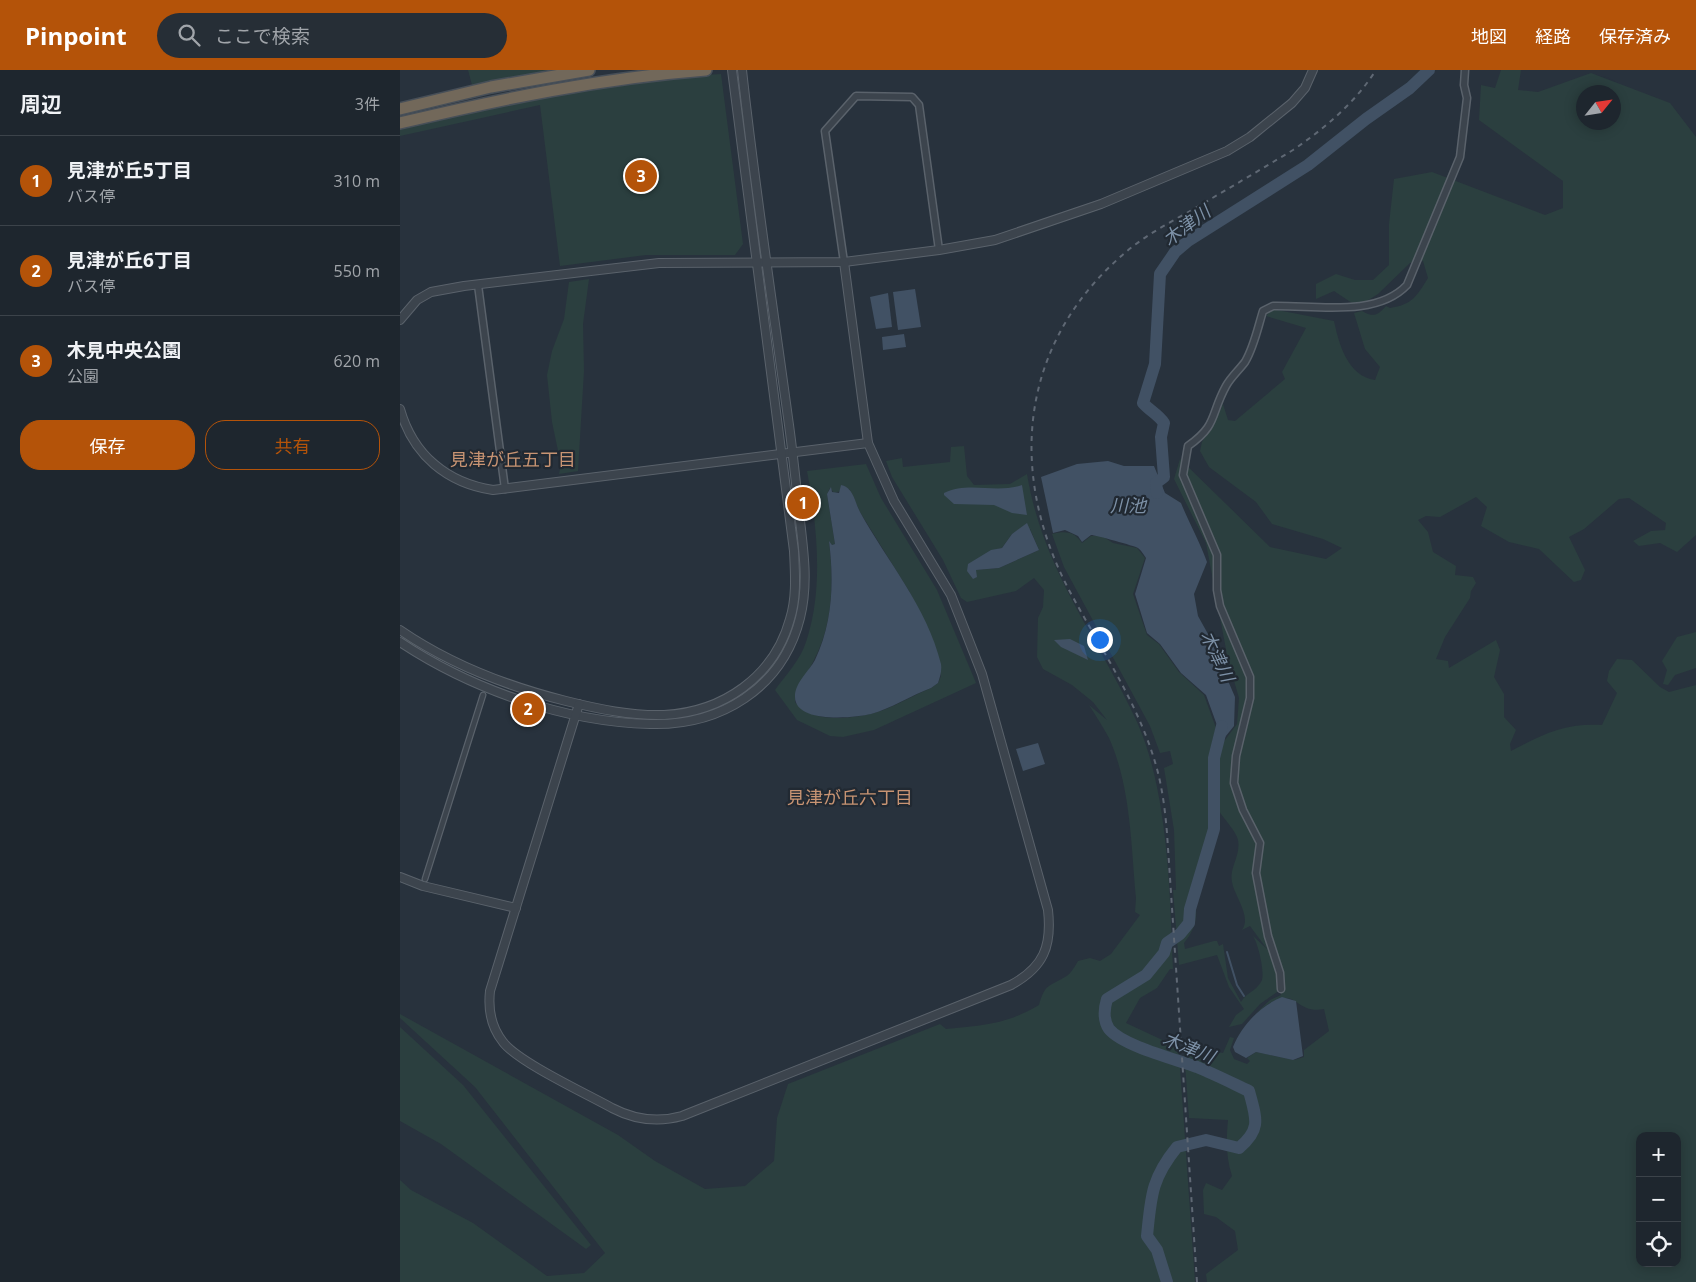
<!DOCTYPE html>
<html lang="ja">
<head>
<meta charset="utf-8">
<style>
	:root { --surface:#1e262e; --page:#262e36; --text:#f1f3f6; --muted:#a1a5aa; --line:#3c434a; --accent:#b45309 }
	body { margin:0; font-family:"Open Sans","Noto Sans JP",sans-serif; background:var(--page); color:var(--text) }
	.controls { position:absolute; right:15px; bottom:15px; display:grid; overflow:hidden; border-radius:10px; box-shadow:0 2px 12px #0003 }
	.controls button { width:45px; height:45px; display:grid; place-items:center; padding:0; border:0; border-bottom:1px solid var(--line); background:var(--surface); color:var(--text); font:25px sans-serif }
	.compass { position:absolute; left:1176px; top:15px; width:45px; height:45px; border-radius:50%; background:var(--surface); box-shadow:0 2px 12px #0003; rotate:60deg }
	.you { position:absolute; left:699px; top:569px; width:18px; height:18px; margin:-12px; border:4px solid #fff; border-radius:50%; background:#1a73e8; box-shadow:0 0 0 8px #1a73e833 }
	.badge { display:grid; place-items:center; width:32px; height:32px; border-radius:50%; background:var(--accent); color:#fff; font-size:16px; font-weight:700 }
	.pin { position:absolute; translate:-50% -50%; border:2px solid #fff; box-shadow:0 1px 5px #0006 }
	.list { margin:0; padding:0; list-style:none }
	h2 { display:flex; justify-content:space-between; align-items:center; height:65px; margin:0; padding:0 20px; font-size:21px }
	h2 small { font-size:16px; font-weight:400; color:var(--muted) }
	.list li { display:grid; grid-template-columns:32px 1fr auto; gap:15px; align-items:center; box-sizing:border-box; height:90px; padding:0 20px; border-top:1px solid var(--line) }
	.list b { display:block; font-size:19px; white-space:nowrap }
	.list p { margin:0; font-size:16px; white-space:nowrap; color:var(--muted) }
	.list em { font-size:16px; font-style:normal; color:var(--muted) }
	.actions { display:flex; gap:10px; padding:15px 20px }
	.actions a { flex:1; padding:11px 0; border:1px solid var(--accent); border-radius:20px; text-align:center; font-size:18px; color:var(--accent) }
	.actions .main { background:var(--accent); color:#fff }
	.icon { flex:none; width:28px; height:28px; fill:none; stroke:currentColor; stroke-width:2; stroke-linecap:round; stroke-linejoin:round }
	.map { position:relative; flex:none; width:1296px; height:1212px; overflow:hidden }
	header { display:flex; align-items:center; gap:30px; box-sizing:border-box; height:70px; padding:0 25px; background:var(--accent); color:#fff }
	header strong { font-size:24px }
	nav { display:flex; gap:28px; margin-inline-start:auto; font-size:18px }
	.search { width:350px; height:45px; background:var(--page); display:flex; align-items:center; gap:12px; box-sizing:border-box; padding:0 18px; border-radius:28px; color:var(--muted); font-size:19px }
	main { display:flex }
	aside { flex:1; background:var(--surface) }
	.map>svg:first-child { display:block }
	.green { fill:#2b3f3f; fill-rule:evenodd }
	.water { fill:#415164 }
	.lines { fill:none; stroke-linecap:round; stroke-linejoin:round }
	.stream { stroke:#415164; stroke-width:2 }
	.river { stroke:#415164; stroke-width:12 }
	.pedestrian-casing { stroke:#5a626b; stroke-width:7 }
	.minor-casing { stroke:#5a626b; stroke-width:9 }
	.tertiary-casing { stroke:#5a626b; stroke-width:10 }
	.motorway-casing { stroke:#474f58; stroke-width:14 }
	.pedestrian { stroke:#3c444d; stroke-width:4.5 }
	.minor { stroke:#3c444d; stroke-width:6 }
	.tertiary { stroke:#3c444d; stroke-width:8 }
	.motorway { stroke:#72685a; stroke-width:11 }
	.rail { stroke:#5f6874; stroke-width:2; stroke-dasharray:5 5; stroke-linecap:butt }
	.labels { text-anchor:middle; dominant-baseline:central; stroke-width:4.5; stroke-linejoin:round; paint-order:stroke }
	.water-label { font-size:18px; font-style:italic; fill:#7d91a7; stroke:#212932 }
	.neighbourhood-label { font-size:18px; fill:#c89473; stroke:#212932 }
</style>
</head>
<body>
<header>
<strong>Pinpoint</strong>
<div class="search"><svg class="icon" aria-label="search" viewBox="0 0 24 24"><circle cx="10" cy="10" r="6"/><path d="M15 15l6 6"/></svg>ここで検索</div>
<nav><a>地図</a><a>経路</a><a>保存済み</a></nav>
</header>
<main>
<aside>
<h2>周辺<small>3件</small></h2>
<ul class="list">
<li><span class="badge">1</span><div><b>見津が丘5丁目</b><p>バス停</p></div><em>310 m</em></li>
<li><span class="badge">2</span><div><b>見津が丘6丁目</b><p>バス停</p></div><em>550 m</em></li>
<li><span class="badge">3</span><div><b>木見中央公園</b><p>公園</p></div><em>620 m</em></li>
</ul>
<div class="actions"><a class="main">保存</a><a>共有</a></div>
</aside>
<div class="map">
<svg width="1296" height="1212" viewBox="0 0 1296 1212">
	<rect width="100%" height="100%" fill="#28323d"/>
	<g class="green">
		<path d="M68,0H162L72,15Z"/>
		<path d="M1101,0H1121L1118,20L1138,22L1191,3L1270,33L1296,67V465L1277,482L1260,473L1239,476L1233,471L1251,461L1265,460L1266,453L1229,428L1219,429L1184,459L1169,467L1185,500L1181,510L1174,512L1139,479L1109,472L1081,456L1087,437L1076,427L1040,447L1026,446L1018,450L1028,462L1033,482L1056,496L1055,505L1073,507L1076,513L1071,521L1070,528L1045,567L1036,589L1048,591L1049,598L1096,570L1100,580L1094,607L1104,624V647L1116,660L1110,674L1111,681C1143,664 1165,653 1202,655L1217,623L1207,611L1209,601L1217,589L1232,590L1260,617L1269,622L1296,615V1212H807L806,1204L838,1180L835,1161L816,1147L804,1144L803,1120L806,1113L822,1120L832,1106C826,1088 826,1069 828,1050L789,1048L784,980H788V977L823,983L830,967L834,968L830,980L834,989L847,994L850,991L847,988L856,982L894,990L904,987V980L929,961L924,939C890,945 899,907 854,945L870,930L881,925L880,920L860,934L842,954L829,957L836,945L844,939L829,917L817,885L779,895L773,820H776L774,760L764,698L773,694L770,681L760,683L750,656L664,497L652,464C665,461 674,461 682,473L691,466H702L713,473L737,478L745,488L733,524L747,565L759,574L779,602L804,625L816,658L812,672L822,674L837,654L839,628L828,590L806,473L774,409L780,389L870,477L926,489L942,478L923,469L872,454L856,432L809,397L800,381L802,372L813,355L823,334L828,350L835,351L885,309L882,302L906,258L866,246L872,239L934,251C939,275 948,306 975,310L980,297L965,279L954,243L962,241C974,248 978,245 986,236L990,238C1012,235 1017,226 1028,208L1023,191L1010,193L978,224L962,234L952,233L934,221L916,229V214L936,204L955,210H973L989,195V154L994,109L1032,102L1145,145L1163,138V111L1079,50L1081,15L1095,18ZM1184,22H1214V52H1184ZM819,741C824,749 836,761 838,770C841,786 829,797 832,812C834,826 852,846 842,860L850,856L867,879L853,866C858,873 866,905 861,912C856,921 846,923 841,932L828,908L823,874L819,876L817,871H814L785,879L784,873C797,857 800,842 791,823L804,788L811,755ZM1240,1066H1277V1193H1240Z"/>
		<path d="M321,4L343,174L335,185H246L160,196L140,35L0,66V60C105,32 212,10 321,4Z"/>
		<path d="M189,209L183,254L184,301L178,401L159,404L161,395L152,352L147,305L152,281L164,249L169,212Z"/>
		<path d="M564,376L567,406L574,415L610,414L627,404C643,501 697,565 737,652C768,721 770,823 773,899H770L757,918L740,928L726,953L771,974L775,969H778L795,1212H0V1110L11,1120L73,1153L147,1206L184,1203L205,1183L75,1017L0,948V944L218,1065L255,1091L305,1119L345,1116L374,1091L377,1048L388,1014L540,954L546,959C584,955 605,955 639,935C645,914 648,917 665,907C671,904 675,896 678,891L690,888L700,891L711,884L740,845L735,842L736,828C731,776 731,717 709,668C703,657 696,646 689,635L707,650L693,632L672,615L643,599L637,587L638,548L643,537L644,520L634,508L616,521L567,532L561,528L543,490L492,407L486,391L502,388L503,397L550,392L551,377ZM620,459H630L639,480L599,498L575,500C583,487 587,481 602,478L612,464Z"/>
		<path d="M466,394L481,428L537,520L576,613L474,660L443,667L430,666L397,650L375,620C385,606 401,589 406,572C424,519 417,456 407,401ZM441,415L450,420L460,442L509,521L522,548L541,606L538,613L531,618C514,625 487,641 470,644C447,649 411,653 395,632C396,615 407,605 414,590C433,554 434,512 429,472L432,475L435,474L427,424L430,418L434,423L441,421Z"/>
		<path d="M1296,562V598L1275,605L1268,615L1263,614L1267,600L1262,591L1277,567Z"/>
		<path d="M0,957L63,1015L191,1175L186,1179L41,1074L0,1051Z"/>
	</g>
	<g class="water">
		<path d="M515,219L521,257L498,260L493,222Z"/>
		<path d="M488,223L492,257L476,259L470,227Z"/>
		<path d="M504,264L506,277L483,280L482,267Z"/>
		<path d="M708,391L724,396H754L765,423L781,433C789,453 800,472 807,492L794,524L798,546L808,564L835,627L834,656L821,672L814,670L818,658L806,625L781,603L760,574L747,563L735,524L746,488C744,485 741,480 738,478C735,476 695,465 691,465L682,472L678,466L665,460L653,463L641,407L677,394Z"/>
		<path d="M441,415C453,417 455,432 460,442C487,491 527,537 541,594C542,601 540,607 538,613L531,618C512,625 490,639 471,644C454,648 394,654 395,626C395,613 409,601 415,590C433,552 434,511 429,471L432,475L435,474L427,424L431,417L432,422L439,423Z"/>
		<path d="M622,415L627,445L612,443L594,435L554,434L544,425V423C569,411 596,424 622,415Z"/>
		<path d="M627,453L639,480L599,498L576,500L577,507L573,509L567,501L568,494L591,480L602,478L612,464Z"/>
		<path d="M670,569L684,576L688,590L661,577L654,570Z"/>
		<path d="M638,673L645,694L623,701L616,679Z"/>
		<path d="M882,927L896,931L903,986L893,990L856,982L846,988L835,982L833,977C842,955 860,936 882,927Z"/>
	</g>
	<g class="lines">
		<path class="stream" d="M827,882L837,915L844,926"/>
		<g class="river">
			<path d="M757,423L756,413L764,407L761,367L764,353C758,344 750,341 743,333L755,294L760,204L775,182L788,171L908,95L966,49L1010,18L1029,0"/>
			<path d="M767,1212L757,1180L747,1166C751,1127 751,1109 777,1077L806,1070L839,1078C862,1059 856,1048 849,1021C832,1013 814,1004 797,997C775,989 723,976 709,959C703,950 704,939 707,929L746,905L764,883L767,873L780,864L789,853L790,839L814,759V688L822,656"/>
		</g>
		<g class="pedestrian-casing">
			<path id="pedestrian" d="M25,809L83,625"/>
		</g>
		<g class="minor-casing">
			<g id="minor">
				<path d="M444,192L425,61L456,26L512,27L519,35L539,180"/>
				<path d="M78,215L105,419"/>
				<path d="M881,919L880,903L868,866L856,803L860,773L843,740L834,713L836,686L850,628V607L820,536L817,520V485L783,405L788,376C818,355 810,345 826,316C831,307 839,300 845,292C854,277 858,257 863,241L873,236C914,235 976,248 1007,215L1060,87L1067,28L1064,15L1065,0"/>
			</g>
		</g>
		<g class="tertiary-casing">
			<g id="tertiary">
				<path d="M0,250L17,230L31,222L64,216L259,193L444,192L539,180L595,170L701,134L827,81L850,67L892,33L905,18L913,0"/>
				<path d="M0,339C13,385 47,413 93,420L468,373"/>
				<path d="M0,560C51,595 106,616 166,631C198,639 231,646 264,645C323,642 374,607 390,549C397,527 395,503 394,481L332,0"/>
				<path d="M0,572C71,619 164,652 250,654C320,656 382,619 400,548C409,512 403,478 399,442C396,413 393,384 389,355C373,237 355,119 342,0"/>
				<path d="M179,634L90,921C88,939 91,957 103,972C118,992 187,1024 212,1038C235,1050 257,1053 282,1046L611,915C644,897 652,876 648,840L582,604L566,563L551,525L494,431L468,373L444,192"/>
				<path d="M0,807L23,816L116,838"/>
			</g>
		</g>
		<g class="motorway-casing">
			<g id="motorway">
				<path d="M0,39L91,17L189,0"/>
				<path d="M0,53C101,29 202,8 306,0"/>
			</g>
		</g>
		<use href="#pedestrian" class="pedestrian"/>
		<use href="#minor" class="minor"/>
		<use href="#tertiary" class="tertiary"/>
		<use href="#motorway" class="motorway"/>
		<path class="rail" d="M797,1212L767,763C765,739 762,715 755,692C737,631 699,576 669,520C605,398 621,266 732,177C750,163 772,151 792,140C826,120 860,100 893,80C925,58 955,33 976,0"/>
	</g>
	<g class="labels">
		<g class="water-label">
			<text transform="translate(786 155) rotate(-37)">木津川</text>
			<text x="728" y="435">川池</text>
			<text transform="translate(818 586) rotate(65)">木津川</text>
			<text transform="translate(789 977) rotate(22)">木津川</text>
		</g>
		<g class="neighbourhood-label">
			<text x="113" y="389">見津が丘五丁目</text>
			<text x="450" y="727">見津が丘六丁目</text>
		</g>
	</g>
</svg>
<div class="controls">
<button>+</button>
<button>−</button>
<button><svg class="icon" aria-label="locate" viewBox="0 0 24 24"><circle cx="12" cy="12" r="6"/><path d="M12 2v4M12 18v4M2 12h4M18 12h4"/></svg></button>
</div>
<svg class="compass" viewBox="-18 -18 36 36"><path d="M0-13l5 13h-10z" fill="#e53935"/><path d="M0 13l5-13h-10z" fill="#a1a5aa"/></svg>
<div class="you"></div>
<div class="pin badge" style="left:403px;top:433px">1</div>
<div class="pin badge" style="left:128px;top:639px">2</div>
<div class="pin badge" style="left:241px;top:106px">3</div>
</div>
</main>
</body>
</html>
